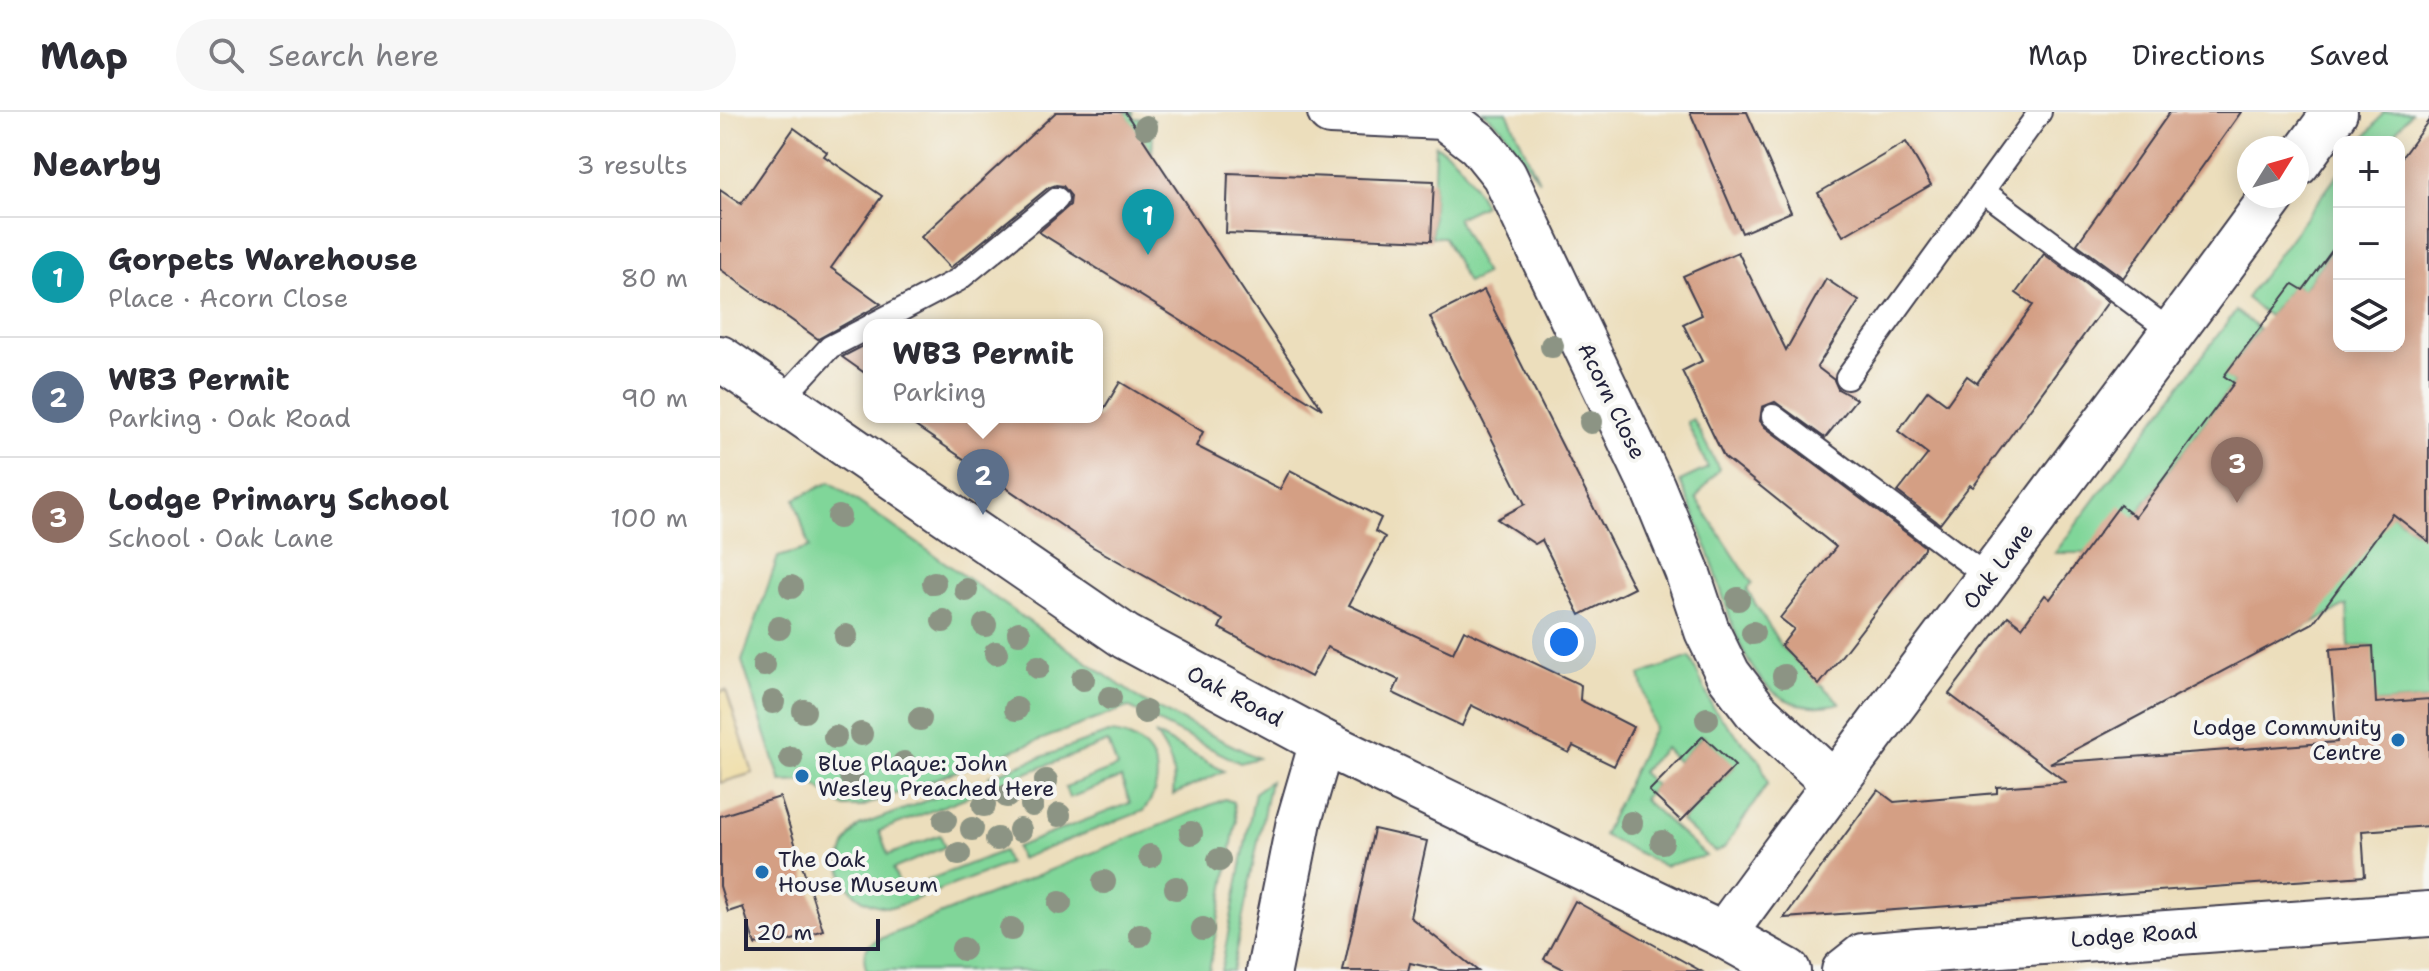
<!DOCTYPE html>
<html lang="en">
<head>
<meta charset="utf-8">
<style>
	:root { --surface:#fff; --page:#f7f7f7; --text:#2b2b33; --muted:#7c7c81; --line:#e1e1e2; --accent:#1f6fb2 }
	body { margin:0; font-family:"Shantell Sans",sans-serif; background:var(--page); color:var(--text) }
	.controls { position:absolute; right:24px; top:24px; display:grid; overflow:hidden; border-radius:16px; box-shadow:0 4px 20px #0003 }
	.controls button { width:72px; height:72px; display:grid; place-items:center; padding:0; border:0; border-bottom:2px solid var(--line); background:var(--surface); color:var(--text); font:40px sans-serif }
	.compass { position:absolute; left:1517px; top:24px; width:72px; height:72px; border-radius:50%; background:var(--surface); box-shadow:0 4px 20px #0003; rotate:53deg }
	.scale { position:absolute; left:24px; bottom:20px; width:136px; box-sizing:border-box; padding-left:8px; border:4px solid #22223b; border-top:0; font-size:22px; line-height:28px; white-space:nowrap; color:#22223b; -webkit-text-stroke:6px #f6f6f2; paint-order:stroke }
	.you { position:absolute; left:844px; top:530px; width:28px; height:28px; margin:-20px; border:6px solid #fff; border-radius:50%; background:#1a73e8; box-shadow:0 0 0 12px #1a73e833 }
	.badge { display:grid; place-items:center; width:52px; height:52px; border-radius:50%; background:var(--accent); color:#fff; font-size:26px; font-weight:700 }
	.pin { position:absolute; translate:-50% -66px; filter:drop-shadow(0 2px 4px #0008) }
	.pin::after { content:''; position:absolute; top:42px; width:28px; height:24px; background:inherit; clip-path:polygon(0 0,100% 0,50% 100%) }
	.popup { position:absolute; left:143px; top:207px; width:240px; height:104px; box-sizing:border-box; display:grid; place-content:center; border-radius:16px; background:var(--surface); filter:drop-shadow(0 2px 6px #0005); font-size:26px; white-space:nowrap; color:var(--muted) }
	.popup b { font-size:30px; color:var(--text) }
	.popup::after { content:''; position:absolute; left:50%; top:100%; margin-left:-16px; border:16px solid transparent; border-top-color:var(--surface) }
	.list { margin:0; padding:0; list-style:none }
	h2 { display:flex; justify-content:space-between; align-items:center; height:104px; margin:0; padding:0 32px; font-size:34px }
	h2 small { font-size:26px; font-weight:400; color:var(--muted) }
	.list li { display:grid; grid-template-columns:52px 1fr auto; gap:24px; align-items:center; box-sizing:border-box; height:120px; padding:0 32px; border-top:2px solid var(--line) }
	.list b { display:block; font-size:30px; white-space:nowrap }
	.list p { margin:0; font-size:26px; white-space:nowrap; color:var(--muted) }
	.list em { font-size:26px; font-style:normal; color:var(--muted) }
	.icon { flex:none; width:44px; height:44px; fill:none; stroke:currentColor; stroke-width:2; stroke-linecap:round; stroke-linejoin:round }
	.map { position:relative; flex:none; width:1709px; height:859px; overflow:hidden }
	header { display:flex; align-items:center; gap:48px; box-sizing:border-box; height:112px; padding:0 40px; background:var(--surface); border-bottom:2px solid var(--line) }
	header strong { font-size:38px }
	nav { display:flex; gap:44px; margin-inline-start:auto; font-size:28px }
	.search { width:560px; height:72px; background:var(--page); display:flex; align-items:center; gap:20px; box-sizing:border-box; padding:0 28px; border-radius:44px; color:var(--muted); font-size:30px }
	main { display:flex }
	aside { flex:1; background:var(--surface) }
	.map>svg:first-child { display:block }
	.green { fill:#80d699; stroke:#517c6a; stroke-width:2 }
	.sand { fill:#eeda9e; stroke:#887e6c; stroke-width:2 }
	.building { fill:#d49f84 }
	.lines { fill:none; stroke-linecap:round; stroke-linejoin:round }
	.service-casing { stroke:#403e4e; stroke-width:26 }
	.minor-casing { stroke:#403e4e; stroke-width:48 }
	.service { stroke:#fff; stroke-width:22 }
	.minor { stroke:#fff; stroke-width:44 }
	.tree { fill:#8c9484 }
	.poi-dot { fill:#1f6fb2; stroke:#f6f6f2; stroke-width:3 }
	.labels { text-anchor:middle; dominant-baseline:central; stroke-width:8; stroke-linejoin:round; paint-order:stroke }
	.street-label { font-size:22px; fill:#22223b; stroke:#f6f6f2 }
	.poi-label { font-size:22px; fill:#22223b; stroke:#f6f6f2; text-anchor:start }
</style>
</head>
<body>
<header>
<strong>Map</strong>
<div class="search"><svg class="icon" aria-label="search" viewBox="0 0 24 24"><circle cx="10" cy="10" r="6"/><path d="M15 15l6 6"/></svg>Search here</div>
<nav><a>Map</a><a>Directions</a><a>Saved</a></nav>
</header>
<main>
<aside>
<h2>Nearby<small>3 results</small></h2>
<ul class="list">
<li><span class="badge" style="background:#0f9aa8">1</span><div><b>Gorpets Warehouse</b><p>Place · Acorn Close</p></div><em>80 m</em></li>
<li><span class="badge" style="background:#5c6f8a">2</span><div><b>WB3 Permit</b><p>Parking · Oak Road</p></div><em>90 m</em></li>
<li><span class="badge" style="background:#8d6e63">3</span><div><b>Lodge Primary School</b><p>School · Oak Lane</p></div><em>100 m</em></li>
</ul>
</aside>
<div class="map">
<svg width="1709" height="859" viewBox="0 0 1709 859">
	<rect width="100%" height="100%" fill="#f6f6f2"/>
	<filter id="ink" filterUnits="userSpaceOnUse"><feTurbulence type="fractalNoise" baseFrequency=".0125" numOctaves="2"/><feDisplacementMap in="SourceGraphic" scale="16" xChannelSelector="R" yChannelSelector="G"/><feConvolveMatrix kernelMatrix="1 2 1 2 8 2 1 2 1" color-interpolation-filters="sRGB"/></filter>
	<filter id="wash" filterUnits="userSpaceOnUse"><feTurbulence type="fractalNoise" baseFrequency=".006" numOctaves="4" result="noise"/><feDisplacementMap in="SourceGraphic" scale="32" xChannelSelector="R" yChannelSelector="G"/><feGaussianBlur stdDeviation="1.8" result="paint"/><feColorMatrix in="noise" values="0 0 0 0 0 0 0 0 0 0 0 0 0 0 0 0 0 1.4 0 .05"/><feComposite in="paint" operator="in"/></filter>
	<g filter="url(#wash)">
		<rect width="100%" height="100%" fill="#ecdebc"/>
		<g class="green">
			<path d="M404,0H413V6L434,7L432,41Z"/>
			<path d="M763,0H787L819,69L781,15Z"/>
			<path d="M1664,0H1691L1668,30H1642Z"/>
			<path d="M715,33C743,48 749,65 764,93L737,106L765,162L747,171L724,125H712Z"/>
			<path d="M1619,61V129L1583,178L1573,172L1549,204L1526,186Z"/>
			<path d="M1516,199L1539,217L1505,263L1514,271L1415,405L1364,441H1335Z"/>
			<path d="M973,307L999,357L976,386L1032,471L1027,478L1061,534L1120,591C1033,613 1015,519 994,456C984,426 973,398 960,369L988,356L967,310Z"/>
			<path d="M110,370L424,590L538,646L520,651L408,595L141,695H124L90,669L61,670L22,549L58,445L89,436L75,387Z"/>
			<path d="M1648,383L1696,420L1709,403V587L1645,592L1653,534L1629,535L1627,493L1563,526Z"/>
			<path d="M970,545L994,598L1040,649L1048,671L1004,736L995,740L961,709L1014,655L983,624L958,650L945,636L921,660L935,673L923,687L986,744L944,754L883,723L934,616L920,563Z"/>
			<path d="M388,621C433,622 452,665 423,699L300,747L296,735L410,691L401,666L349,686L345,675L397,655L388,630L272,674L269,664Z"/>
			<path d="M435,622L504,659L453,683C456,657 450,643 435,622Z"/>
			<path d="M550,669L512,859H501L535,680Z"/>
			<path d="M256,670L260,680L159,719L168,743L220,723L225,735L173,757L182,778L283,739L288,752L175,795C126,797 103,749 139,714Z"/>
			<path d="M505,687L513,690L516,709L489,859H147C142,846 143,836 155,829Z"/>
		</g>
		<path class="sand" d="M6,578L33,661L0,671V580Z"/>
		<g id="blocks">
			<g class="building">
				<path d="M336,0H405L602,297L319,120L350,93L351,84L343,74L336,73L328,76L230,156L201,125Z"/>
				<path d="M970,0H1027L1071,100L1022,121Z"/>
				<path d="M1450,0H1521L1403,166L1357,132Z"/>
				<path d="M1709,8V430L1673,402L1593,511L1330,651L1617,630L1610,537L1653,534L1656,591L1709,587V714L1642,719L1645,764L1064,806L1158,678L1174,690L1277,681V675L1346,670L1229,582L1288,504L1302,515L1325,483L1330,487L1400,393L1415,405L1514,271L1504,264L1573,172L1583,178L1619,129V234H1679V49Z"/>
				<path d="M74,16L107,40L104,44L162,84L111,156L161,192L98,227L0,157V78L21,92Z"/>
				<path d="M1186,30L1211,73L1123,124L1098,81Z"/>
				<path d="M508,61L714,69L711,129L506,121Z"/>
				<path d="M1018,140L1066,238L1106,167L1139,189L1097,255L1114,268L1118,277L1136,287L1105,326L1055,290L1042,295L1040,309L1045,315L1204,434V437L1099,573L1061,534L1074,517L1060,506L1116,435L1004,345L962,259L982,249L963,212L982,203L963,164Z"/>
				<path d="M1324,142L1388,190L1253,375L1250,373L1220,412L1178,380L1208,342L1178,319L1208,278L1227,292L1247,264L1257,271L1313,193L1296,181Z"/>
				<path d="M764,178L914,476L860,503L822,428L815,432L777,407L805,392L710,205Z"/>
				<path d="M149,231V264L122,245Z"/>
				<path d="M400,270L483,320L476,334L560,377L570,358L661,406L655,419L665,425L629,493L733,541L744,518L861,573L860,588L913,615L894,654L853,634L849,641L751,593L742,614L673,581L679,568L607,535L591,565L499,516L503,508L373,435L182,305H379Z"/>
				<path d="M983,624L1015,654L961,709L929,679Z"/>
				<path d="M60,685L103,818L60,832L58,826L35,833L23,795L8,800L0,774V704Z"/>
				<path d="M654,717L707,729L690,805L758,859H725L690,851L688,859H623Z"/>
				<path d="M855,789L911,820L981,859H847L824,847Z"/>
			</g>
		</g>
	</g>
	<g filter="url(#ink)">
		<use href="#blocks" fill-opacity="0" stroke="#403e4e" stroke-width="2"/>
		<g class="lines">
			<g class="service-casing">
				<g id="service">
					<path d="M1263,79L1453,221"/>
					<path d="M152,213L238,168L337,87"/>
					<path d="M1127,266L1320,0"/>
					<path d="M61,288L110,235L149,215"/>
					<path d="M1053,304L1269,466"/>
				</g>
			</g>
			<g class="minor-casing">
				<g id="minor">
					<path d="M610,0L724,5L759,32L784,63L933,376L967,459L987,519L1008,562L1036,599L1113,671"/>
					<path d="M1577,52L1615,0"/>
					<path d="M0,246L406,525L602,630L1003,823L1068,859"/>
					<path d="M1003,823C1184,575 1372,332 1553,84"/>
					<path d="M549,859L579,709L602,630"/>
					<path d="M1124,859L1143,844L1198,839L1709,802"/>
				</g>
			</g>
			<use href="#service" class="service"/>
			<use href="#minor" class="minor"/>
		</g>
		<g class="tree">
			<circle cx="426" cy="15" r="12"/>
			<circle cx="832" cy="234" r="12"/>
			<circle cx="871" cy="310" r="12"/>
			<circle cx="119" cy="405" r="12"/>
			<circle cx="214" cy="471" r="12"/>
			<circle cx="71" cy="475" r="12"/>
			<circle cx="246" cy="478" r="12"/>
			<circle cx="1018" cy="487" r="12"/>
			<circle cx="223" cy="509" r="12"/>
			<circle cx="265" cy="513" r="12"/>
			<circle cx="59" cy="516" r="12"/>
			<circle cx="299" cy="521" r="12"/>
			<circle cx="1033" cy="521" r="12"/>
			<circle cx="126" cy="524" r="12"/>
			<circle cx="276" cy="541" r="12"/>
			<circle cx="44" cy="553" r="12"/>
			<circle cx="318" cy="555" r="12"/>
			<circle cx="1064" cy="564" r="12"/>
			<circle cx="363" cy="567" r="12"/>
			<circle cx="390" cy="586" r="12"/>
			<circle cx="53" cy="590" r="12"/>
			<circle cx="296" cy="597" r="12"/>
			<circle cx="84" cy="599" r="12"/>
			<circle cx="425" cy="600" r="12"/>
			<circle cx="200" cy="607" r="12"/>
			<circle cx="987" cy="607" r="12"/>
			<circle cx="141" cy="622" r="12"/>
			<circle cx="115" cy="625" r="12"/>
			<circle cx="71" cy="646" r="12"/>
			<circle cx="184" cy="651" r="12"/>
			<circle cx="131" cy="664" r="12"/>
			<circle cx="326" cy="669" r="12"/>
			<circle cx="287" cy="684" r="12"/>
			<circle cx="264" cy="693" r="12"/>
			<circle cx="312" cy="693" r="12"/>
			<circle cx="339" cy="703" r="12"/>
			<circle cx="225" cy="708" r="12"/>
			<circle cx="911" cy="711" r="12"/>
			<circle cx="252" cy="717" r="12"/>
			<circle cx="300" cy="718" r="12"/>
			<circle cx="471" cy="721" r="12"/>
			<circle cx="277" cy="727" r="12"/>
			<circle cx="942" cy="730" r="12"/>
			<circle cx="239" cy="742" r="12"/>
			<circle cx="430" cy="744" r="12"/>
			<circle cx="499" cy="748" r="12"/>
			<circle cx="384" cy="770" r="12"/>
			<circle cx="456" cy="776" r="12"/>
			<circle cx="340" cy="791" r="12"/>
			<circle cx="291" cy="817" r="12"/>
			<circle cx="483" cy="817" r="12"/>
			<circle cx="420" cy="823" r="12"/>
			<circle cx="243" cy="837" r="12"/>
		</g>
	</g>
	<g class="poi-dot">
		<circle cx="1678" cy="628" r="8"/>
		<circle cx="82" cy="664" r="8"/>
		<circle cx="42" cy="760" r="8"/>
	</g>
	<g class="labels">
		<g class="street-label">
			<text transform="translate(892 289) rotate(64)">Acorn Close</text>
			<text transform="translate(1278 454) rotate(-53)">Oak Lane</text>
			<text transform="translate(515 584) rotate(28)">Oak Road</text>
			<text transform="translate(1414 823) rotate(-4)">Lodge Road</text>
		</g>
		<g class="poi-label">
			<text x="1662" y="615" text-anchor="end">Lodge Community<tspan x="1662" dy="25">Centre</tspan></text>
			<text x="98" y="651">Blue Plaque: John<tspan x="98" dy="25">Wesley Preached Here</tspan></text>
			<text x="58" y="747">The Oak<tspan x="58" dy="25">House Museum</tspan></text>
		</g>
	</g>
</svg>
<div class="controls">
<button>+</button>
<button>−</button>
<button><svg class="icon" aria-label="layers" viewBox="0 0 24 24"><path d="M12 4l9 5-9 5-9-5zM3 14l9 5 9-5"/></svg></button>
</div>
<svg class="compass" viewBox="-18 -18 36 36"><path d="M0-13l5 13h-10z" fill="#e53935"/><path d="M0 13l5-13h-10z" fill="#7c7c81"/></svg>
<div class="scale">20 m</div>
<div class="you"></div>
<div class="pin badge" style="left:428px;top:143px;background:#0f9aa8">1</div>
<div class="pin badge" style="left:263px;top:403px;background:#5c6f8a">2</div>
<div class="popup"><b>WB3 Permit</b>Parking</div>
<div class="pin badge" style="left:1517px;top:391px;background:#8d6e63">3</div>
</div>
</main>
</body>
</html>
